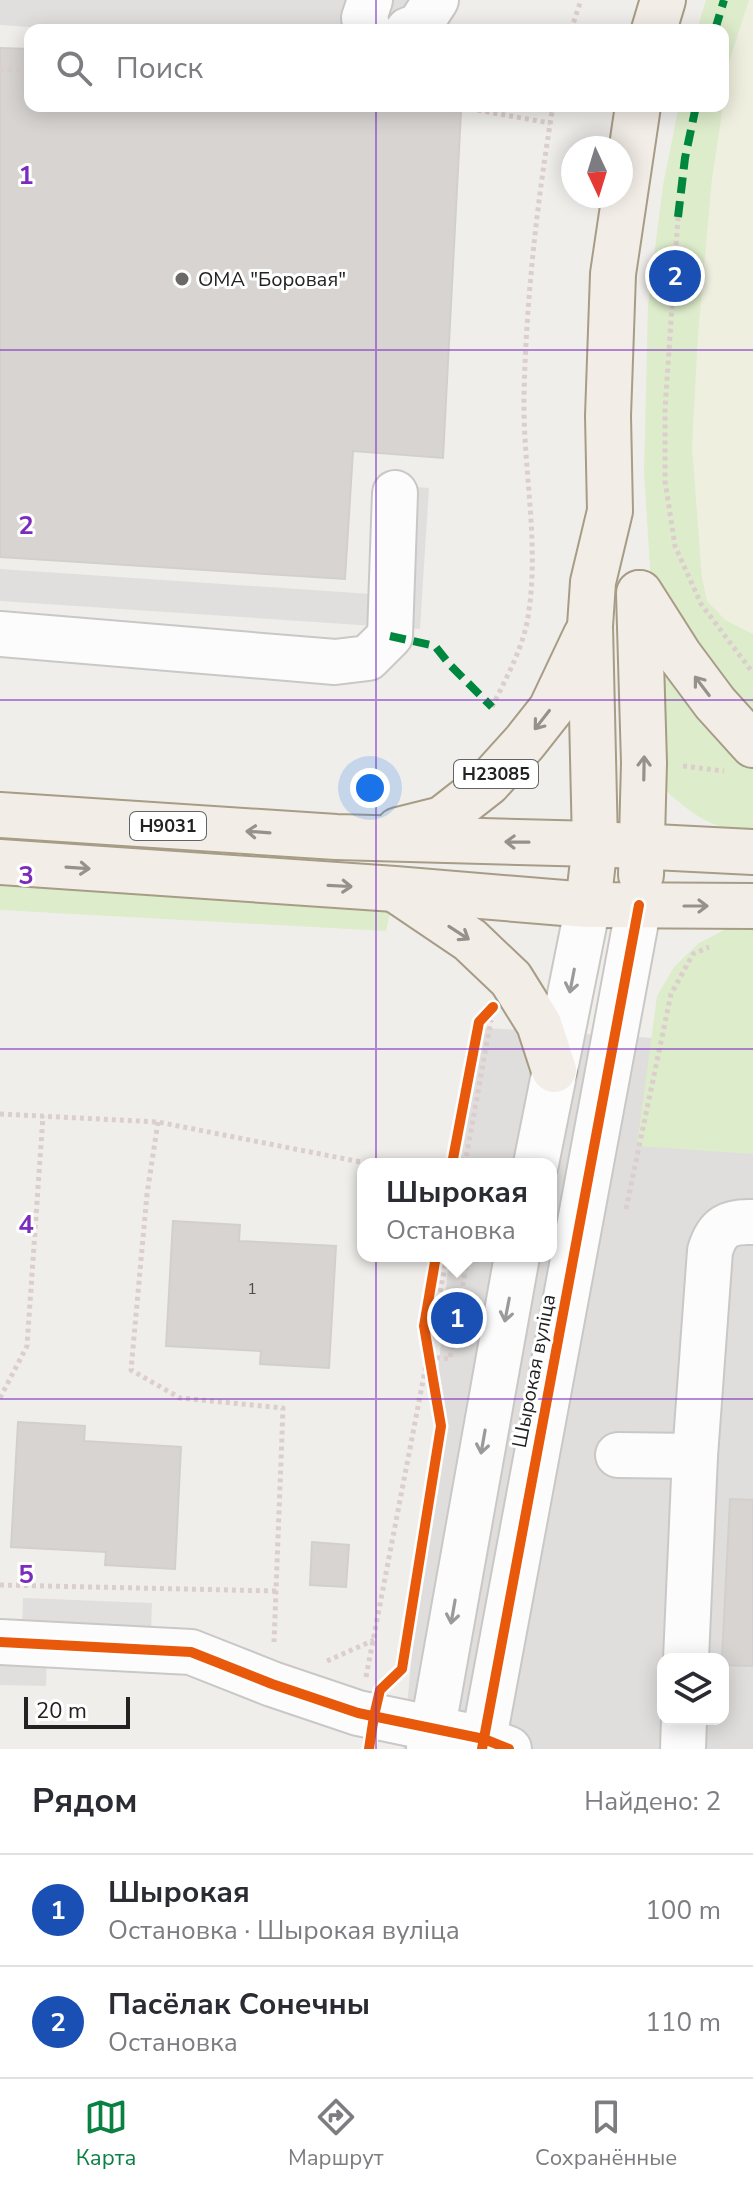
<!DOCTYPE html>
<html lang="ru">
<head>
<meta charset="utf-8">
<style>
	:root { --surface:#fff; --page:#f2f2f3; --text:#2b2b33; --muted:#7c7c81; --line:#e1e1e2; --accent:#0b8043 }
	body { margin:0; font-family:"Nunito Sans",sans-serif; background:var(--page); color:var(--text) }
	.controls { position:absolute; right:24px; bottom:24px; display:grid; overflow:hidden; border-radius:16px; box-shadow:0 4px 20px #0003 }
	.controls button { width:72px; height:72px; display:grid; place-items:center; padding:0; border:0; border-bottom:2px solid var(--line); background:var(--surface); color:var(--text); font:40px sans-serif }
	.compass { position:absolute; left:561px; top:136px; width:72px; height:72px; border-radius:50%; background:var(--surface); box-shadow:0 4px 20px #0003; rotate:176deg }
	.scale { position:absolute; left:24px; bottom:20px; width:106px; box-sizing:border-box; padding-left:8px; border:4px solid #222; border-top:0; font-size:22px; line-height:28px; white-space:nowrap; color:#222; -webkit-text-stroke:6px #fff; paint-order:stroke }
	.you { position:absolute; left:370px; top:788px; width:28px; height:28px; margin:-20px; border:6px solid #fff; border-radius:50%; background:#1a73e8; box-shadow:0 0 0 12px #1a73e833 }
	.badge { display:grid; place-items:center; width:52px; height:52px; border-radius:50%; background:var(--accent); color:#fff; font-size:26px; font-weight:700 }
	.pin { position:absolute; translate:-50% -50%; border:4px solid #fff; box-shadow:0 2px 8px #0006 }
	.popup { position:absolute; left:357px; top:1158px; width:200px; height:104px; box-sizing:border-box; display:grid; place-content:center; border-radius:16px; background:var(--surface); filter:drop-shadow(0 2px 6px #0005); font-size:26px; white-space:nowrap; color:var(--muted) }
	.popup b { font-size:30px; color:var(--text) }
	.popup::after { content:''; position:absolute; left:50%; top:100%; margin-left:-16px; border:16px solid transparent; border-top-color:var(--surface) }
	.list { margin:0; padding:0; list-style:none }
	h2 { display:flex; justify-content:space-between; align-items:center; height:104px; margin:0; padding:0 32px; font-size:34px }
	h2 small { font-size:26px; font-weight:400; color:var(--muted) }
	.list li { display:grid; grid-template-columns:52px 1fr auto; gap:24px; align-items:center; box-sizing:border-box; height:112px; padding:0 32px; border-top:2px solid var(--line) }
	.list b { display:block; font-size:30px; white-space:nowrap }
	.list p { margin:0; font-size:26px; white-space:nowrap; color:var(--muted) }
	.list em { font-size:26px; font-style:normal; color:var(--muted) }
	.icon { flex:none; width:44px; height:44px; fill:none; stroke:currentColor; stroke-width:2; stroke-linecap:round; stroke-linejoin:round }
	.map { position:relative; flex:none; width:753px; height:1749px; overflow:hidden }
	.search { position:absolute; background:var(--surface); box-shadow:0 4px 20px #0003; left:24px; right:24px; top:24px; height:88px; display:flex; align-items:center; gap:20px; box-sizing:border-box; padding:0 28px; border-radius:16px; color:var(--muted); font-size:30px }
	.sheet { height:328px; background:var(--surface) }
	nav { display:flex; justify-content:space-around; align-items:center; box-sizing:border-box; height:112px; border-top:2px solid var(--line); background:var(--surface); font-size:22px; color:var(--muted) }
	nav a { display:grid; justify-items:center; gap:4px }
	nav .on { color:var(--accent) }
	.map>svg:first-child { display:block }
	.residential { fill:#dfdedc; fill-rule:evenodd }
	.farmland { fill:#efefdf }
	.grass { fill:#ddeccb }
	.parking { fill:#e0dfde }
	.building { fill:#d7d4d2; stroke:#d3d0cc; stroke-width:2 }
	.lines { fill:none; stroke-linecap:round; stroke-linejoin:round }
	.minor-casing { stroke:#c9c8c7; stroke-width:48 }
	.major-casing { stroke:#a79c86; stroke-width:48 }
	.path { stroke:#dccecd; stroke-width:5; stroke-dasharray:4 4; stroke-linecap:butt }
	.minor { stroke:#fdfcfc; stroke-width:44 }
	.major { stroke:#f3ede7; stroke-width:44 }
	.quiet { stroke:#00873e; stroke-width:8; stroke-dasharray:16 8; stroke-linecap:butt }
	.cycleway-casing { stroke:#fff; stroke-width:15 }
	.cycleway { stroke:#e8590c; stroke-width:10 }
	.oneway { stroke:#95928e }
	.oneway2 { stroke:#9a9a9a }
	.grid { fill:none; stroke:#7b2cbf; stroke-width:2; stroke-opacity:0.55 }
	.poi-dot { fill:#6a6968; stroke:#fff; stroke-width:3 }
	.labels { text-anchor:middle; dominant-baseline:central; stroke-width:6; stroke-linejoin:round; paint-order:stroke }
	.number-label { font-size:16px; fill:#4f4e4e }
	.shield { fill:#fff; stroke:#646464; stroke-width:2 }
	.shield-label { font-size:18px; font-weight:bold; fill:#222 }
	.poi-label { font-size:20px; fill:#222; stroke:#fff; text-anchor:start }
	.street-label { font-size:20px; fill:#222; stroke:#fff }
	.grid-label { font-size:26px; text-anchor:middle; font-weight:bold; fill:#7b2cbf; stroke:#fff; stroke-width:6; stroke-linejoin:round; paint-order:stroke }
</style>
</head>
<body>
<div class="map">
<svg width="753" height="1749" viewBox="0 0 753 1749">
	<rect width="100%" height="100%" fill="#f0eeeb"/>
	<path class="residential" d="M470,1027L753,1044V1749H403L449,1256H551V1164H457ZM663,1659H723V1719H663Z"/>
	<path class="farmland" d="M749,0H753V634L725,620L707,602L702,578L692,447L698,334L712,179L729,62Z"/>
	<g class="grass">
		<path d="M706,0H749L729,62L723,105V30H697Z"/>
		<path d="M679,106H723L712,179L698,334L692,447L702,578L707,601L725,620L753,634V835C711,827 696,818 664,789L644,472L648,304L663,185Z"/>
		<path d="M0,874L393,899L386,931L0,910Z"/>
		<path d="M732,926L753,927V1154L637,1146L657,996L674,967L699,943Z"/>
	</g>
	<g class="parking">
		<path d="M0,0H417L405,30H75L0,25Z"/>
		<path d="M379,484L429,488L420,629L0,601V569L371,594Z"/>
		<path d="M23,1598L152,1603L151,1633L22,1628Z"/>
		<path d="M0,1654L47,1656L46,1686L0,1685Z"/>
	</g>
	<g class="building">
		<path d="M0,48L30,49V106H404L461,112L443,458L353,451L345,579L0,557Z"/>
		<path d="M173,1221L240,1225L239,1241L336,1246L329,1368L260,1364L261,1351L166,1346Z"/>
		<path d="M18,1422L85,1426L84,1441L181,1447L175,1569L105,1565L106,1552L11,1547Z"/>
		<path d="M730,1499L753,1500V1666L723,1665L722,1659Z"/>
		<path d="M312,1542L349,1545L346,1587L310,1585Z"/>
	</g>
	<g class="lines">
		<g class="minor-casing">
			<g id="minor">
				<path d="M369,30L364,18L370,0"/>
				<path d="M408,30L419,26L436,0"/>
				<path d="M0,634L335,662L368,658L390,636L395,493"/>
				<path d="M536,1164L588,905"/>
				<path d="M618,1455L695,1456"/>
				<path d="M0,1642L191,1652L272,1684L358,1713L484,1739L509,1749"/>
				<path d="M686,1659L695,1456L710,1251C717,1227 728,1221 753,1222"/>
				<path d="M429,1749L517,1256"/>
				<path d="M482,1749L639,905"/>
				<path d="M683,1749L684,1719"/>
			</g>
		</g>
		<g class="major-casing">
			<g id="major">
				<path d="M654,30L663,0"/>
				<path d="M639,593L644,763L641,875"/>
				<path d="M640,593L680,656L715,703L753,745"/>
				<path d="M0,815L336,837L595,844L753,852"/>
				<path d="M398,830L442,819L488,783L525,742L551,709L586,635"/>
				<path d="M0,862L395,889L588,905L753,906"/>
				<path d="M396,890L470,940L511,979L539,1024L554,1070"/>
				<path d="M588,905L595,844L590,626L593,582L610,511L608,416L613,274L638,106"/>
			</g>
		</g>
		<g class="path">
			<path d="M571,30L581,0"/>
			<path d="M0,69L30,71"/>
			<path d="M454,106L550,123"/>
			<path d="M678,217L665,410V481L675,546L701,604L753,673"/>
			<path d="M652,275L675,276"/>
			<path d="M492,707C507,676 525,645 529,610C539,540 523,468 524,397C526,300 537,202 553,106"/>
			<path d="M683,766L724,771"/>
			<path d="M0,1114L158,1122L371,1164"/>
			<path d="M158,1122L147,1194L131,1370L180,1398L283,1408L274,1642"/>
			<path d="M465,1164L491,1020"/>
			<path d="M626,1209L671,994L693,954L709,947"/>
			<path d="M428,1357L450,1359L468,1256"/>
			<path d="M0,1398L27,1346L43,1116"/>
			<path d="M0,1585L276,1591"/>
			<path d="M327,1661L374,1640"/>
			<path d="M366,1677L447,1256"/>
		</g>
		<use href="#minor" class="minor"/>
		<use href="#major" class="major"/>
		<g class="quiet">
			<path d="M715,30L724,0"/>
			<path d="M678,217L685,158L696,106"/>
			<path d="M390,636L435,646L450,665L492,707"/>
		</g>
		<g class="cycleway-casing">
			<g id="cycleway">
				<path d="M452,1164L479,1022L493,1007"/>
				<path d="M0,1642L191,1652L272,1684L358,1713L484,1739L509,1749"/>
				<path d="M369,1749L374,1716L380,1690L402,1669L441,1426L424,1326L436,1256"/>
				<path d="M482,1749L639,905"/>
			</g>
		</g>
		<use href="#cycleway" class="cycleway"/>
	</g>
	<defs><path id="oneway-shaft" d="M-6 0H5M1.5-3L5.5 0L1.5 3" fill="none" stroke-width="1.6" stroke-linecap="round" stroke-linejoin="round" transform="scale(2)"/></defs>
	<g class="oneway">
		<use href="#oneway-shaft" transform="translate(702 686) rotate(-127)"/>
		<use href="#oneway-shaft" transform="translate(542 720) rotate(128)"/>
		<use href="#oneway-shaft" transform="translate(644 768) rotate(-89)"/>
		<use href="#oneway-shaft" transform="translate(258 832) rotate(-176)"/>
		<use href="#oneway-shaft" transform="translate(517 842) rotate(-179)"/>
		<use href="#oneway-shaft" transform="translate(78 868) rotate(4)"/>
		<use href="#oneway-shaft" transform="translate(340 886) rotate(3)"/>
		<use href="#oneway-shaft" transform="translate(696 906)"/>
		<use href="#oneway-shaft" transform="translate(459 933) rotate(33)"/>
	</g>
	<g class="oneway2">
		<use href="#oneway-shaft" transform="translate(572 981) rotate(101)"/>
		<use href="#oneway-shaft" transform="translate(507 1310) rotate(101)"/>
		<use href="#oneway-shaft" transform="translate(483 1442) rotate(100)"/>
		<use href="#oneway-shaft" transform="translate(453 1612) rotate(100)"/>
	</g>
	<path class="grid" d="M376,0V30M376,106V1749M0,350H753M0,700H753M0,1049H753M0,1399H753"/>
	<circle class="poi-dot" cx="182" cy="279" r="8"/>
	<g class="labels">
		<g class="number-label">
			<text x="252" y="1289">1</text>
		</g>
		<g class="shield">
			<rect x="454" y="760" width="84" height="28" rx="6"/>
			<rect x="130" y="812" width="76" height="28" rx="6"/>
		</g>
		<g class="shield-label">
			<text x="496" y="774">Н23085</text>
			<text x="168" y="826">Н9031</text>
		</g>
		<g class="poi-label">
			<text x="198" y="279">ОМА "Боровая"</text>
		</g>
		<g class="street-label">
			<text transform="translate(534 1371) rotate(-79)">Шырокая вуліца</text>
		</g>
	</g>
	<g class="grid-label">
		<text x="26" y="184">1</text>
		<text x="26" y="534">2</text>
		<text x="26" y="884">3</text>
		<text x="26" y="1233">4</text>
		<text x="26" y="1583">5</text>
	</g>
</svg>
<div class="controls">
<button><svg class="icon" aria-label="layers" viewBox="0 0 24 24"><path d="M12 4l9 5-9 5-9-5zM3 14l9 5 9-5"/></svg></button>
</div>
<svg class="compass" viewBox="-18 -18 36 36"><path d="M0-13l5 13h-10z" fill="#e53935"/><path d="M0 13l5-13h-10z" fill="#7c7c81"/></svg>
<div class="scale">20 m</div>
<div class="you"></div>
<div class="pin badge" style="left:457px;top:1318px;background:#1a4fb4">1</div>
<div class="popup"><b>Шырокая</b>Остановка</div>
<div class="pin badge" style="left:675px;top:276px;background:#1a4fb4">2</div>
<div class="search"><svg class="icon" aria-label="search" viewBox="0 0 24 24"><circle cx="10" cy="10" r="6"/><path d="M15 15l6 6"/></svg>Поиск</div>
</div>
<section class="sheet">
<h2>Рядом<small>Найдено: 2</small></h2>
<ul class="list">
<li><span class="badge" style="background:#1a4fb4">1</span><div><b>Шырокая</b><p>Остановка · Шырокая вуліца</p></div><em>100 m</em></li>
<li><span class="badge" style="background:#1a4fb4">2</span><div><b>Пасёлак Сонечны</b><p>Остановка</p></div><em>110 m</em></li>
</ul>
</section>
<nav>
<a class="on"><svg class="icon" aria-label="map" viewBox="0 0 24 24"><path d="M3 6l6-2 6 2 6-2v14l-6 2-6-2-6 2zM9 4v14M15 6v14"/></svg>Карта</a>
<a><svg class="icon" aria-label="directions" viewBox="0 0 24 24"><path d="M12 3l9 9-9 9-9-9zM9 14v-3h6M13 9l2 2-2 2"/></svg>Маршрут</a>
<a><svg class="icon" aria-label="saved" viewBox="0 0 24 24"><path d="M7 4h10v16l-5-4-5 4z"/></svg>Сохранённые</a>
</nav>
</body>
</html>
